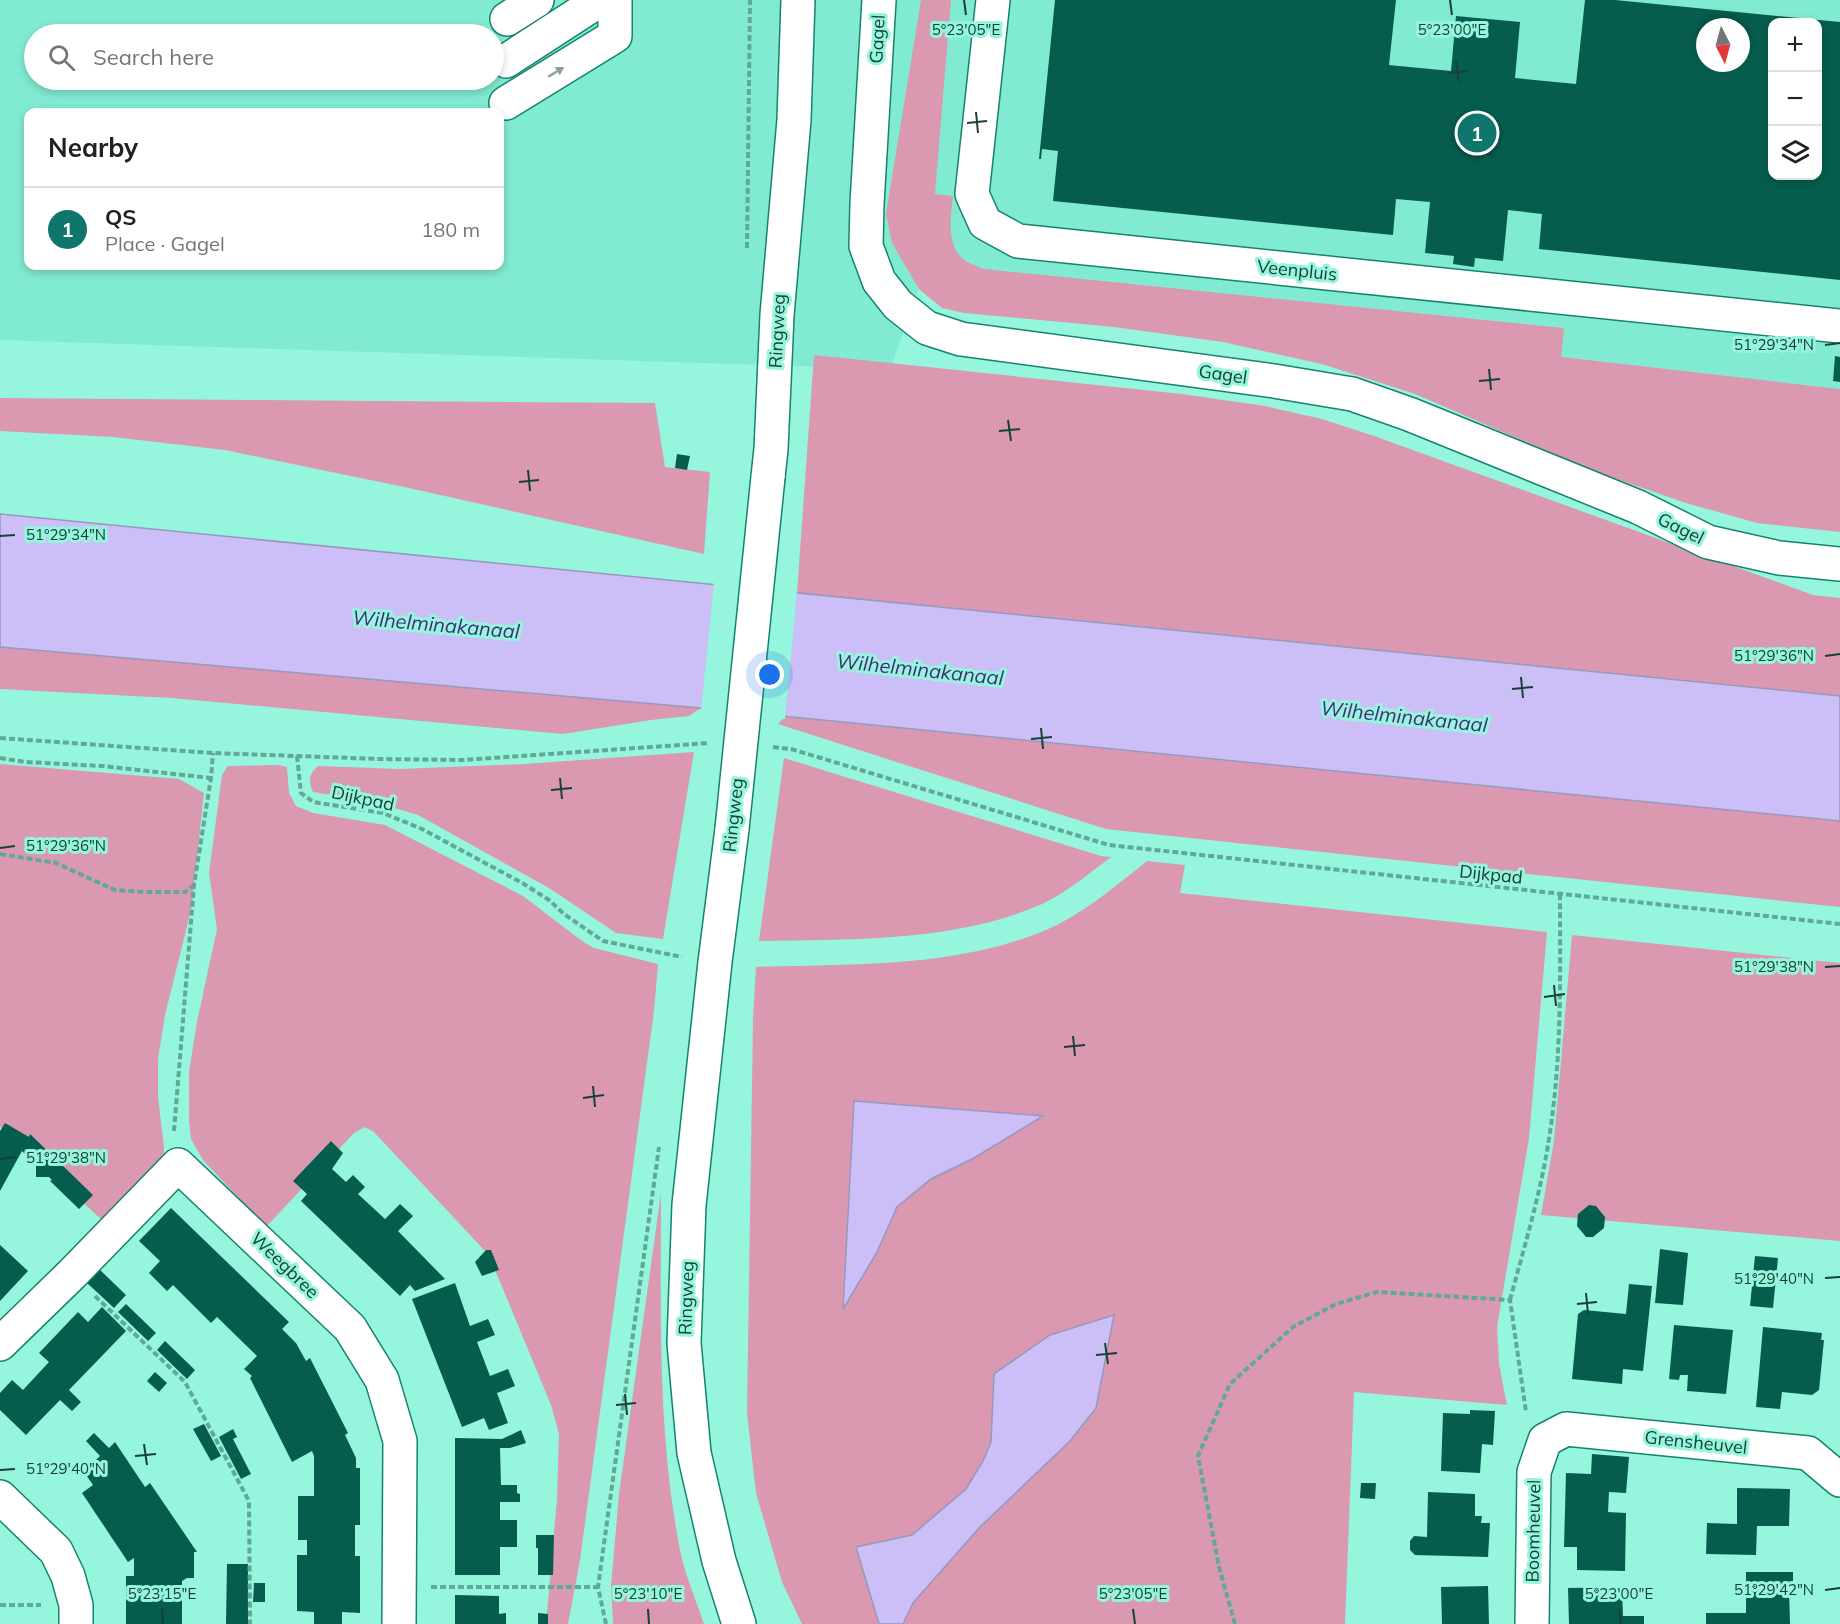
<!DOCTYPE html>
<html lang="en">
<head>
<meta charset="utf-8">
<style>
	:root { --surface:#fff; --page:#f2f2f2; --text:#202124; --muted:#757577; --line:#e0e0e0; --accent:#0f766e }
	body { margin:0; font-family:Mulish,sans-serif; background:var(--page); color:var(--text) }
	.controls { position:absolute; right:18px; top:18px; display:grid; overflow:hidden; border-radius:12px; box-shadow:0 3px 9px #0003 }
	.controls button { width:54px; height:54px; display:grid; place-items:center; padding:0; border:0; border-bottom:2px solid var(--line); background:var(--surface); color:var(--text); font:30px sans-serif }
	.compass { position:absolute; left:1696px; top:18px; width:54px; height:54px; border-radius:50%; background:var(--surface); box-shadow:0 3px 9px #0003; rotate:174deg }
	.you { position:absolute; left:770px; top:675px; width:21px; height:21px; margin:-15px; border:4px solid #fff; border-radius:50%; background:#1a73e8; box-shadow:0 0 0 9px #1a73e833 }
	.badge { display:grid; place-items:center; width:39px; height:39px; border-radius:50%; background:var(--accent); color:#fff; font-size:20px; font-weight:700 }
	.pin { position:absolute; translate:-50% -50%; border:3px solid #fff; box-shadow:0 2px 6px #0006 }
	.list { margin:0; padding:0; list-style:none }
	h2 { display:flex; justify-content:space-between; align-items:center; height:78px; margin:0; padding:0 24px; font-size:26px }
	h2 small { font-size:20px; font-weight:400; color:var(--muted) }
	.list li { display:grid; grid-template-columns:39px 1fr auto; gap:18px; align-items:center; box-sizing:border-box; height:84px; padding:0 24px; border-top:2px solid var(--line) }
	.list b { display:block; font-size:22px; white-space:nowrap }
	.list p { margin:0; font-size:20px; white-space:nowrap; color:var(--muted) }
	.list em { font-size:20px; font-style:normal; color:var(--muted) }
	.icon { flex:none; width:33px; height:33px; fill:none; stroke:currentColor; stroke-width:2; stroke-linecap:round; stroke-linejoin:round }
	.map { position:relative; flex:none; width:1840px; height:1624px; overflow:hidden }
	.search { position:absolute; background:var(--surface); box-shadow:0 3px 9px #0003; left:24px; top:24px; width:480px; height:66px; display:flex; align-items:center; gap:15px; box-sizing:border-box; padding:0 21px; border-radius:33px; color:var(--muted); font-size:22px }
	.panel { position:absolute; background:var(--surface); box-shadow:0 3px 9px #0003; left:24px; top:108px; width:480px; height:162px; border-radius:12px }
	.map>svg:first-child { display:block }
	.built { fill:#80ebd1; fill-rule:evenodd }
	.green { fill:#da99b1; fill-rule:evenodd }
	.water { fill:#ccbef7; stroke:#9698bd; stroke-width:1.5 }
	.pier { fill:#95f5dd }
	.building { fill:#065d4e; fill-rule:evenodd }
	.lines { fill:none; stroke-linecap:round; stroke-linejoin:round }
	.minor-casing { stroke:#15836f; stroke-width:36 }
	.major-casing { stroke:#15836f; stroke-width:36 }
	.path { stroke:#60a897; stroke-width:4; stroke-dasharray:6 3; stroke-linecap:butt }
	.minor { stroke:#fff; stroke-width:33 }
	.major { stroke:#fff; stroke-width:33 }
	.major-bridge-casing { stroke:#15836f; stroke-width:36; stroke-linecap:butt }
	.major-bridge { stroke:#fff; stroke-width:33 }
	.oneway { fill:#8ba09b }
	.ticks { fill:none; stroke:#174037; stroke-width:2 }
	.labels { text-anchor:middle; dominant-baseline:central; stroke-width:6; stroke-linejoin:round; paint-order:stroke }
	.street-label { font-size:18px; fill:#174037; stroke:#95f5dd }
	.water-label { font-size:20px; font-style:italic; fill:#472a7a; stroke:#95f5dd }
	.ticks-label { font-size:15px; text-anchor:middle; fill:#174037; stroke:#95f5dd; stroke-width:6; stroke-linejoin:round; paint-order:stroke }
</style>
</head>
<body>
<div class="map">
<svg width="1840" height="1624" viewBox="0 0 1840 1624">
	<rect width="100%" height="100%" fill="#95f5dd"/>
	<path class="built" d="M0,0H1840V389L919,289L890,369L0,340ZM1772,22H1818V176H1772ZM1705,27H1741V63H1705ZM34,34H494V80H34ZM28,112H500V266H28Z"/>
	<g class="green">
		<path d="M921,0H951L935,194L953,196C951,215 946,243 962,258C967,263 977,266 984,269L1564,328L1561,357L1840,389V532L1757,523L1686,503L1591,470L1415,394L1322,364L1223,342L1114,327L964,313L942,308L919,289L892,243L886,214Z"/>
		<path d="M814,355L1182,394L1265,406L1322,419L1374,436L1813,595L1840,598V696L797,593Z"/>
		<path d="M0,398L655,403L665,467L710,472L704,554L409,488L225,450L113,437L0,431Z"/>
		<path d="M0,647L701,708L689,716L651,720L563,734L171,698L0,689Z"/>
		<path d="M785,716L1840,821V907L1106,829L778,724Z"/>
		<path d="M694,752L663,939L616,933L549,888L418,815L375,802L313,792C308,780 309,774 318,766L400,769L524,764Z"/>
		<path d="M784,758L1101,856L1111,857C1086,876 1060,898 1030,909C945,942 849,939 759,941Z"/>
		<path d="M0,764L179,779L204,793L192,906L165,1015L158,1059V1097L164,1147V1153L158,1163L101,1219L0,1127Z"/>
		<path d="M279,765L287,767L289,793L296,806L313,813L385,825L523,896L582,941L594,948L658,964L654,1011L580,1560L568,1624H546L557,1499L559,1434L551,1405L491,1260L485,1251L374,1132L365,1127L354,1133L266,1227L203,1160L191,1139L189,1121V1072L197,1022L217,929L209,873L222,775L228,766Z"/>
		<path d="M1147,861L1185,865L1180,893L1547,932L1529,1138L1497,1327L1499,1364L1507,1405L1354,1392L1345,1624H903L913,1603L979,1528L1070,1441L994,1374L991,1442L983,1461L966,1489L912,1535L856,1548L879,1624H802L782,1582L756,1493L747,1413L753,1018L756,967C851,964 951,968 1041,932C1080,917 1114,887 1147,861ZM854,1101L1042,1116L974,1158L931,1179L897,1207L877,1252L843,1308Z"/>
		<path d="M1572,935L1840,963V1241L1541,1215L1554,1141Z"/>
		<path d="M661,1193C661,1311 657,1433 680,1550C685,1575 696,1600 704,1624H613L611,1586L619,1494Z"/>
	</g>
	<g class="water">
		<path d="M0,514L1840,696V821L701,708L0,647Z"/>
		<path d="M854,1101L1043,1116L974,1158L931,1179L897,1207L877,1252L843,1309Z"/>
		<path d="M1114,1315L1096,1408L1070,1441L979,1528L913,1603L903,1624H879L856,1547L912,1535L966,1489L983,1461L991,1442L994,1374L1050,1335Z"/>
	</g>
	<path class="pier" d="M714,582L797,590L785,719L701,711Z"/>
	<g class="building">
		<path d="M1055,0H1396L1389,65L1451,71L1456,16L1520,22L1515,78L1576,84L1585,0H1615L1840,22V280L1539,249L1542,214L1508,210L1503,261L1475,258L1474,267L1453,264L1454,256L1425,253L1430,202L1396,199L1393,235L1053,201L1058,151L1042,149L1041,159H1039ZM1772,22H1818V176H1772ZM1705,27H1741V63H1705Z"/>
		<path d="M1835,356L1840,357V382L1833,381Z"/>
		<path d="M677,454L690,456L687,470L675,468Z"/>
		<path d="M5,1123L29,1137L30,1134L93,1195L79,1209L50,1181L52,1180L49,1177H36V1164L22,1151L0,1191V1131Z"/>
		<path d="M331,1141L343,1153L332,1169L346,1182L353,1175L365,1187L358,1194L385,1219L400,1204L413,1216L398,1231L445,1279L415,1291L410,1285L400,1296L301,1201L307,1194L293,1181Z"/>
		<path d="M1589,1205L1596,1206L1605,1217L1604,1228L1593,1237H1586L1577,1226L1578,1214Z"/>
		<path d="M171,1208L289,1322L282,1329L296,1343L306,1361L310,1358L348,1433L345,1435L356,1458V1468H360V1525H355V1556H360V1613L342,1612V1624H314V1612L297,1611V1555H307V1540H298V1496H314V1456L312,1451L292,1462L250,1378L252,1376L244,1369L257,1356L217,1317L211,1323L173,1285L167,1291L149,1273L160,1261L139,1241Z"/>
		<path d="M0,1245L28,1271L0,1301Z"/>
		<path d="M1660,1249L1688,1253L1683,1305L1655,1303Z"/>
		<path d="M486,1250H491L499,1270L482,1276L475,1262Z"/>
		<path d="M1755,1256L1778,1258L1773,1308L1750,1306Z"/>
		<path d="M99,1269L126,1295L114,1308L86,1282Z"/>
		<path d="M455,1283L470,1326L488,1319L495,1335L477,1342L490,1376L508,1369L515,1386L497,1393L508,1423L489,1430L484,1418L462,1427L412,1299Z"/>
		<path d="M1629,1284L1652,1286L1643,1371L1623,1369L1622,1384L1572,1379L1578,1314L1584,1310L1626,1314Z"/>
		<path d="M126,1304L156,1333L148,1341L118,1312Z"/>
		<path d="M102,1307L126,1331L69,1390L81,1402L72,1411L60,1400L26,1435L0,1410V1393L12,1380L23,1390L49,1362L39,1353L78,1312L88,1322Z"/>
		<path d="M1674,1325L1733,1330L1726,1394L1687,1391L1688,1375H1680L1679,1380L1669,1379Z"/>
		<path d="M1763,1327L1822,1333L1821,1340H1824L1819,1390L1812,1395L1782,1392L1780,1409L1756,1407Z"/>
		<path d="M165,1341L195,1370L187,1379L157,1350Z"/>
		<path d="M155,1372L167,1383L159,1392L147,1381Z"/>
		<path d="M1470,1410L1495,1411L1493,1445L1482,1444L1480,1473L1441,1471L1443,1413L1470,1414Z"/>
		<path d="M204,1424L221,1456L211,1461L193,1429Z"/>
		<path d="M233,1429L237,1437L233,1439L251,1474L241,1479L219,1437Z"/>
		<path d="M521,1430L526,1443L510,1448H500L501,1485H517V1493L520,1494V1502H500V1520H517V1547H500V1575H455V1438L502,1439Z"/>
		<path d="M94,1433L109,1448L115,1442L145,1487L150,1483L197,1552H194V1578H187L182,1581V1624H126V1576H134V1558L128,1562L82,1493L93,1485L84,1472L100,1456L86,1441Z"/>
		<path d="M1592,1454L1629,1457L1626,1493L1609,1492L1608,1512L1626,1513L1625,1571L1577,1570V1547H1564L1566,1473L1591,1474Z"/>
		<path d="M1361,1483H1376L1375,1499L1360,1498Z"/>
		<path d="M1737,1488L1790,1489L1789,1526H1757L1756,1555L1706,1554L1707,1523L1737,1524Z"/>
		<path d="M1428,1492L1475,1494V1516H1482L1481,1523H1490L1488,1557L1415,1555L1410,1550V1541L1414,1536L1427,1537Z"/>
		<path d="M536,1535H554L553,1575H538V1548H536Z"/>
		<path d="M227,1564H248V1624H226Z"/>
		<path d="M1746,1572H1793V1588L1789,1589L1790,1624H1706V1613H1746Z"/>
		<path d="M254,1583H265V1602H253Z"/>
		<path d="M1488,1586L1489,1624H1442L1441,1587Z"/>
		<path d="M1622,1587L1623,1616H1644V1624H1569L1568,1588Z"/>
		<path d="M455,1595L499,1596V1614L506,1613V1624H455Z"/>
		<path d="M538,1613L548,1614V1624H538Z"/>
	</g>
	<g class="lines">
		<g class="minor-casing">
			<g id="minor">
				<path d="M879,0L867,204L866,246L879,281L898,305L927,328L961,339L1274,381L1352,394L1409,414L1638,507L1708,542L1779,558L1840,564"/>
				<path d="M993,0L972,194L985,223L1018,241L1840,326"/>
				<path d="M507,19L537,0"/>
				<path d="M506,61L600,0"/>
				<path d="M506,103L615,36V0"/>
				<path d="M0,1344L72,1274L178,1165L350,1328L382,1380L400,1441L399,1624"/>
				<path d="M0,1497L56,1551L68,1576L76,1605V1624"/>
				<path d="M1532,1624L1534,1472L1545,1440L1566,1429L1808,1453L1840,1480"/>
			</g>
		</g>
		<g class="major-casing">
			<g id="major">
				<path d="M768,477L771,449L777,315L794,120L798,0"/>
				<path d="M732,829L715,962L689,1205L684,1343L694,1453L719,1561L739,1624"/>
			</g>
		</g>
		<g class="path">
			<path d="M747,248L750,0"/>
			<path d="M0,738L213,753L380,759L463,760L709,743"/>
			<path d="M773,747L791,749L1109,845L1840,924"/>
			<path d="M297,756L301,793L313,802L383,813L422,829L524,884L549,900L564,914L603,941L682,957"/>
			<path d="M0,758L25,762L102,766L211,778"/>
			<path d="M0,854L56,863L115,890L144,892H185L194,885"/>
			<path d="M174,1131L194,885L211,778L213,753"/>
			<path d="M95,1296L185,1382L249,1501L250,1624"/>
			<path d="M1510,1300C1525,1244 1542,1189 1550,1132C1562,1054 1560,974 1560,895"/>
			<path d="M431,1587H598"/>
			<path d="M0,1605H41"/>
			<path d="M606,1624L598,1587L659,1147"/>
			<path d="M1235,1624L1219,1567L1198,1456L1230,1384L1293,1327L1336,1304L1377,1292L1510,1300L1526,1412"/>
		</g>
		<use href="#minor" class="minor"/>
		<use href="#major" class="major"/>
		<g class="major-bridge-casing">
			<path id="major-bridge" d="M732,829L768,477"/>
		</g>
		<use href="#major-bridge" class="major-bridge"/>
	</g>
	<defs><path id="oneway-solid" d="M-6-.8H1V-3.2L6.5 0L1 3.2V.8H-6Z" transform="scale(1.5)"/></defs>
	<use class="oneway" href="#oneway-solid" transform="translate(556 72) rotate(-31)"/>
	<path class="ticks" d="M964,0L966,15M1450,0L1452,15M1456,61L1459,82M1447,73L1468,71M976,112L978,133M967,123L987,121M1825,345L1840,343M1489,369L1491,390M1479,381L1500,379M1008,420L1011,441M999,431L1020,429M528,470L530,491M519,482L539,480M0,536L15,535M1825,656L1840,654M1521,677L1523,698M1512,689L1533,687M1041,728L1043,749M1031,739L1052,737M560,778L562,799M551,790L572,788M0,848L15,846M1825,967L1840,966M1554,985L1556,1006M1544,997L1565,994M1073,1036L1075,1056M1064,1047L1085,1045M593,1086L595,1107M583,1098L604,1095M0,1159L15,1157M1825,1278L1840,1277M1586,1293L1588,1314M1577,1304L1597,1302M1105,1343L1108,1364M1096,1355L1117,1353M625,1394L627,1415M616,1405L636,1403M144,1444L147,1465M135,1456L156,1454M0,1470L15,1469M1825,1590L1840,1588M162,1609L163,1624M648,1609L649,1624M1133,1609L1135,1624M1619,1609L1621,1624"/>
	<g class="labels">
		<g class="street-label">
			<text transform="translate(877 39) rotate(-87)">Gagel</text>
			<text transform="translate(1297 270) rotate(6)">Veenpluis</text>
			<text transform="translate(777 331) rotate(-87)">Ringweg</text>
			<text transform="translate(1223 374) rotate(8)">Gagel</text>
			<text transform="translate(1681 528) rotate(26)">Gagel</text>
			<text transform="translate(363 798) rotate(12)">Dijkpad</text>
			<text transform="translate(733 815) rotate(-84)">Ringweg</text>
			<text transform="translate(1491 874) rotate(6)">Dijkpad</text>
			<text transform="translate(285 1265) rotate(44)">Weegbree</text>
			<text transform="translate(686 1298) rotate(-88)">Ringweg</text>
			<text transform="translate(1696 1442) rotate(6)">Grensheuvel</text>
			<text transform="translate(1533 1531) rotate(-89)">Boomheuvel</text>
		</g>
		<g class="water-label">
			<text transform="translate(436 624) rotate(5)">Wilhelminakanaal</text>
			<text transform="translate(920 669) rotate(6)">Wilhelminakanaal</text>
			<text transform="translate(1404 716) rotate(6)">Wilhelminakanaal</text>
		</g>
	</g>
	<g class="ticks-label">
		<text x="966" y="35">5°23'05"E</text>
		<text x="1452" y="35">5°23'00"E</text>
		<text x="1774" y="350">51°29'34"N</text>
		<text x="66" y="540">51°29'34"N</text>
		<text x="1774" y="661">51°29'36"N</text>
		<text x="66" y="851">51°29'36"N</text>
		<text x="1774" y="972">51°29'38"N</text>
		<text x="66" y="1163">51°29'38"N</text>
		<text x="1774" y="1284">51°29'40"N</text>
		<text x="66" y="1474">51°29'40"N</text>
		<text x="1774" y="1595">51°29'42"N</text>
		<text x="162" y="1599">5°23'15"E</text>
		<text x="648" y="1599">5°23'10"E</text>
		<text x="1133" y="1599">5°23'05"E</text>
		<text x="1619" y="1599">5°23'00"E</text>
	</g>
</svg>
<div class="controls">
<button>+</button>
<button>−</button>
<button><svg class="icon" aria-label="layers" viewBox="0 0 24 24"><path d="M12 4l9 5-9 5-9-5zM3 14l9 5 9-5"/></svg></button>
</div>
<svg class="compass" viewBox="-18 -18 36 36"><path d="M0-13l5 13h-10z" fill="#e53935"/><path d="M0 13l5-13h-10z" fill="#757577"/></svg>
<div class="you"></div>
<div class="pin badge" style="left:1477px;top:133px">1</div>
<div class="search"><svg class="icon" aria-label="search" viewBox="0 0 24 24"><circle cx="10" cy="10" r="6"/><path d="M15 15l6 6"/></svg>Search here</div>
<section class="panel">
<h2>Nearby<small></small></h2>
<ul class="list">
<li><span class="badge">1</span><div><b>QS</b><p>Place · Gagel</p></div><em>180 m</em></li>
</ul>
</section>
</div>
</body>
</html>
